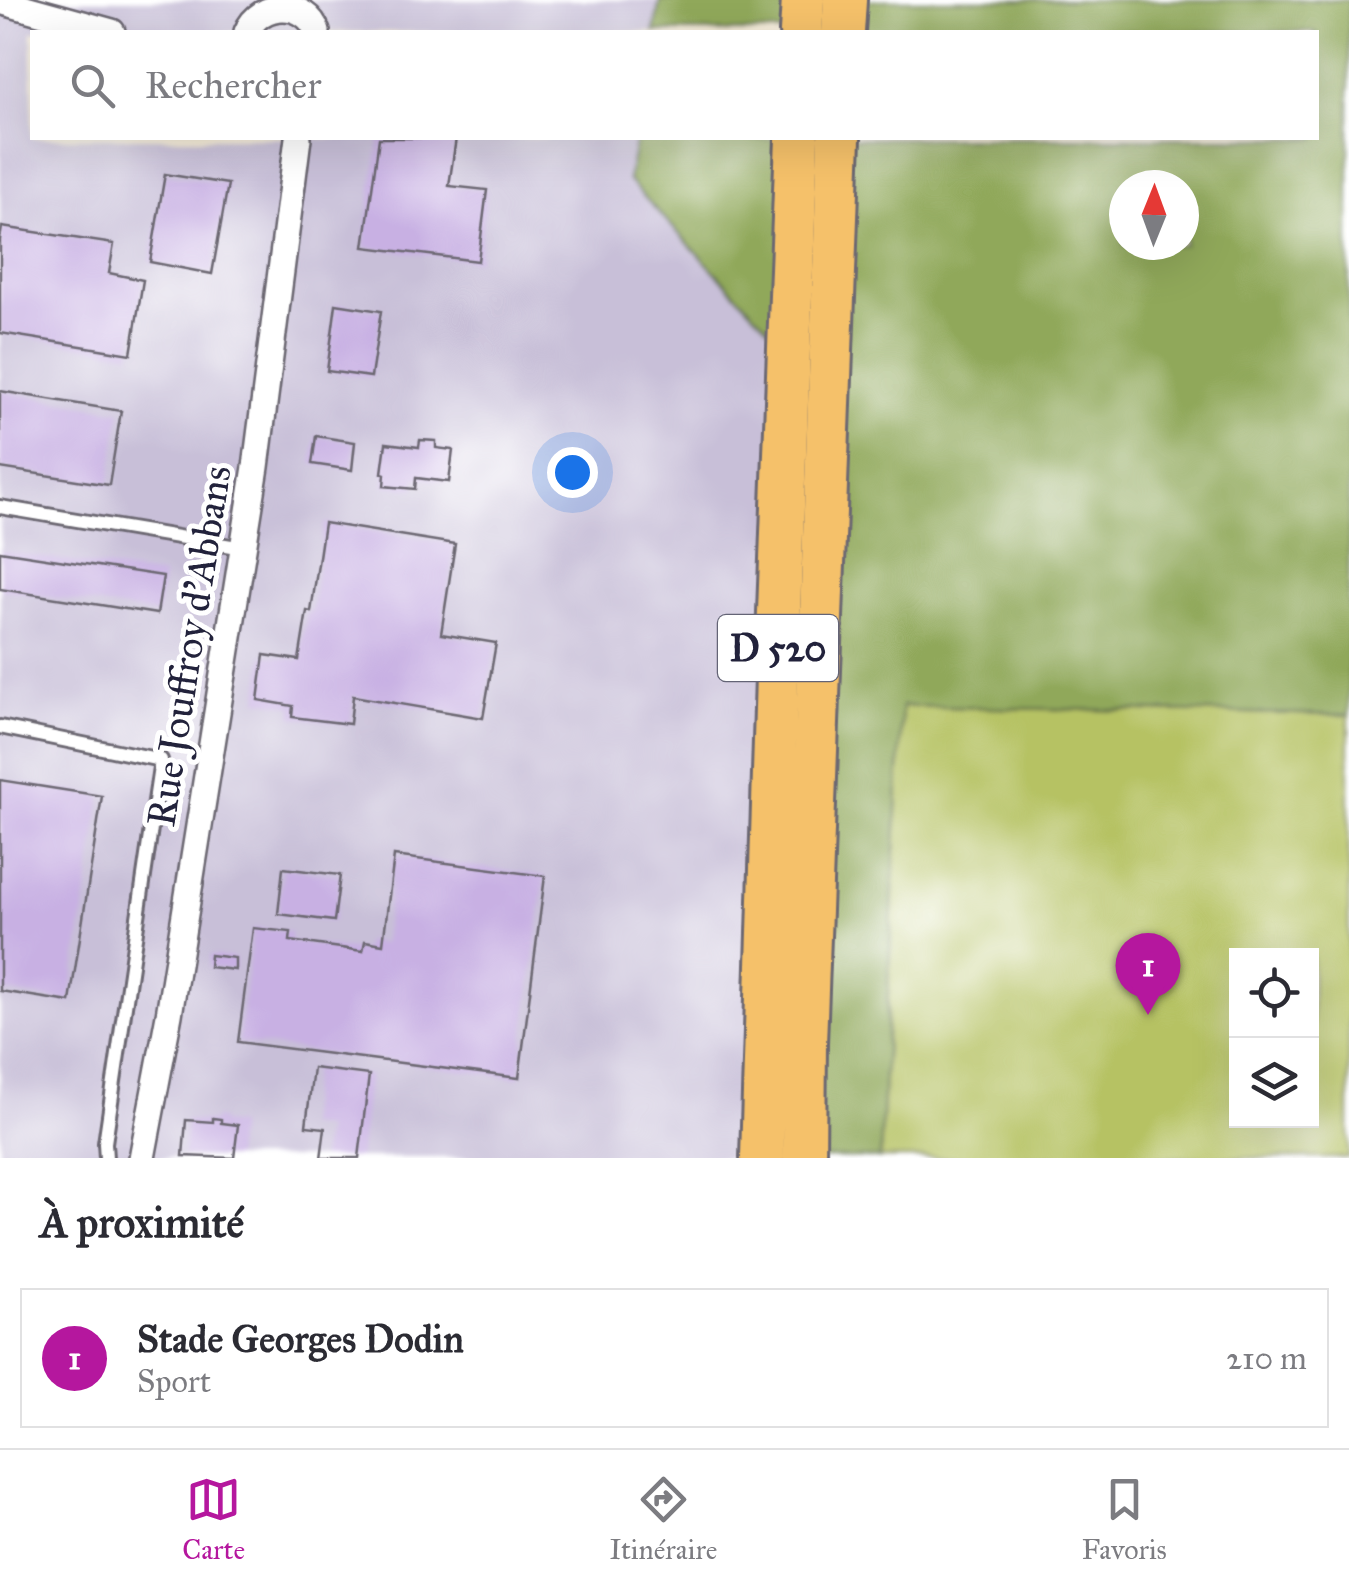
<!DOCTYPE html>
<html lang="fr">
<head>
<meta charset="utf-8">
<style>
	:root { --surface:#fff; --page:#f7f7f7; --text:#2b2b33; --muted:#7c7c81; --line:#e1e1e2; --accent:#b5179e }
	body { margin:0; font-family:"IM FELL Great Primer",serif; background:var(--page); color:var(--text) }
	.controls { position:absolute; right:30px; bottom:30px; display:grid; overflow:hidden; border-radius:0px; box-shadow:0 10px 40px #0002 }
	.controls button { width:90px; height:90px; display:grid; place-items:center; padding:0; border:0; border-bottom:2px solid var(--line); background:var(--surface); color:var(--text); font:50px sans-serif }
	.compass { position:absolute; left:1109px; top:170px; width:90px; height:90px; border-radius:50%; background:var(--surface); box-shadow:0 10px 40px #0002; rotate:1deg }
	.you { position:absolute; left:572px; top:472px; width:35px; height:35px; margin:-25px; border:8px solid #fff; border-radius:50%; background:#1a73e8; box-shadow:0 0 0 15px #1a73e833 }
	.badge { display:grid; place-items:center; width:65px; height:65px; border-radius:50%; background:var(--accent); color:#fff; font-size:32px; font-weight:700 }
	.pin { position:absolute; translate:-50% -82px; filter:drop-shadow(0 2px 5px #0008) }
	.pin::after { content:''; position:absolute; top:52px; width:35px; height:30px; background:inherit; clip-path:polygon(0 0,100% 0,50% 100%) }
	.list { margin:0; padding:0; list-style:none }
	h2 { display:flex; justify-content:space-between; align-items:center; height:130px; margin:0; padding:0 40px; font-size:42px }
	h2 small { font-size:32px; font-weight:400; color:var(--muted) }
	.list li { display:grid; grid-template-columns:65px 1fr auto; gap:30px; align-items:center; box-sizing:border-box; height:140px; margin:0 20px 20px; padding:0 20px; border:2px solid var(--line); border-radius:0px }
	.list b { display:block; font-size:38px; white-space:nowrap }
	.list p { margin:0; font-size:32px; white-space:nowrap; color:var(--muted) }
	.list em { font-size:32px; font-style:normal; color:var(--muted) }
	.icon { flex:none; width:55px; height:55px; fill:none; stroke:currentColor; stroke-width:2; stroke-linecap:round; stroke-linejoin:round }
	.map { position:relative; flex:none; width:1349px; height:1158px; overflow:hidden }
	.search { position:absolute; background:var(--surface); box-shadow:0 10px 40px #0002; left:30px; right:30px; top:30px; height:110px; display:flex; align-items:center; gap:25px; box-sizing:border-box; padding:0 35px; border-radius:0px; color:var(--muted); font-size:38px }
	.sheet { height:290px; background:var(--surface) }
	nav { display:flex; justify-content:space-around; align-items:center; box-sizing:border-box; height:140px; border-top:2px solid var(--line); background:var(--surface); font-size:28px; color:var(--muted) }
	nav a { display:grid; justify-items:center; gap:5px }
	nav .on { color:var(--accent) }
	.map>svg:first-child { display:block }
	.industrial { fill:#c8bfd8 }
	.green { fill:#b6c264; stroke:#6c7250; stroke-width:2.5; fill-rule:evenodd }
	.forest { fill:#90a85a; stroke:#59654a; stroke-width:2.5; fill-rule:evenodd }
	.building { fill:#c8b0e3 }
	.lines { fill:none; stroke-linecap:round; stroke-linejoin:round }
	.service-casing { stroke:#6c6872; stroke-width:18 }
	.minor-casing { stroke:#6c6872; stroke-width:30 }
	.trunk-casing { stroke:#6c6872; stroke-width:48 }
	.service { stroke:#fff; stroke-width:12 }
	.minor { stroke:#fff; stroke-width:25 }
	.trunk { stroke:#f5c16b; stroke-width:42 }
	.labels { text-anchor:middle; dominant-baseline:central; stroke-width:10; stroke-linejoin:round; paint-order:stroke }
	.shield { fill:#fff; stroke:#646476; stroke-width:2.5 }
	.shield-label { font-size:38px; font-weight:bold; fill:#22223b }
	.street-label { font-size:40px; fill:#22223b; stroke:#fff }
</style>
</head>
<body>
<div class="map">
<svg width="1349" height="1158" viewBox="0 0 1349 1158">
	<rect width="100%" height="100%" fill="#fff"/>
	<filter id="ink" filterUnits="userSpaceOnUse"><feTurbulence type="fractalNoise" baseFrequency=".01" numOctaves="2"/><feDisplacementMap in="SourceGraphic" scale="20" xChannelSelector="R" yChannelSelector="G"/><feConvolveMatrix kernelMatrix="1 2 1 2 8 2 1 2 1" color-interpolation-filters="sRGB"/></filter>
	<filter id="wash" filterUnits="userSpaceOnUse"><feTurbulence type="fractalNoise" baseFrequency=".0048" numOctaves="4" result="noise"/><feDisplacementMap in="SourceGraphic" scale="40" xChannelSelector="R" yChannelSelector="G"/><feGaussianBlur stdDeviation="2.25" result="paint"/><feColorMatrix in="noise" values="0 0 0 0 0 0 0 0 0 0 0 0 0 0 0 0 0 1.4 0 .05"/><feComposite in="paint" operator="in"/></filter>
	<g filter="url(#wash)">
		<rect width="100%" height="100%" fill="#f4ebd7"/>
		<path class="industrial" d="M0,0H660L654,32H32V138H636L628,180L815,377L781,1158H0Z"/>
		<path class="green" d="M902,706L1349,715V1158H880ZM1236,956H1312V1120H1236Z"/>
		<path class="forest" d="M660,0H1349V715L902,706L880,1158H781L815,377L628,180L636,138H1316V32H654ZM1124,185H1184V245H1124Z"/>
		<g id="blocks">
			<g class="building">
				<path d="M379,138H456L449,186L487,190L478,261L364,247Z"/>
				<path d="M165,174L228,184L212,274L150,262Z"/>
				<path d="M2,227L114,244L109,273L143,280L131,354L0,333V240Z"/>
				<path d="M336,304L381,311L371,377L327,371Z"/>
				<path d="M0,391L121,411L109,485L0,468Z"/>
				<path d="M316,436L355,442L352,470L312,464Z"/>
				<path d="M420,440L436,441V448L453,450L449,482L416,478L415,489L384,486L385,474L382,473L386,443L419,447Z"/>
				<path d="M324,523L455,544L441,634L496,643L483,718L353,696L350,724L292,717L293,706L258,700L264,655L299,660L307,611L311,612Z"/>
				<path d="M0,551L163,576L157,614L0,589Z"/>
				<path d="M0,780L102,796L70,1002L0,991Z"/>
				<path d="M394,856L545,876L519,1078L238,1042L253,928L291,932L290,941L363,951L365,941L383,944Z"/>
				<path d="M283,868L340,875L334,921L278,914Z"/>
				<path d="M210,955L235,958V970L209,967Z"/>
				<path d="M313,1068L369,1075L359,1158H321L325,1128L306,1126Z"/>
				<path d="M213,1118L221,1119V1123L238,1125L234,1158L183,1156L186,1120L213,1122Z"/>
			</g>
		</g>
	</g>
	<g filter="url(#ink)">
		<use href="#blocks" fill-opacity="0" stroke="#6c6872" stroke-width="2.5"/>
		<g class="lines">
			<g class="service-casing">
				<g id="service">
					<path d="M0,507L243,548"/>
					<path d="M0,727L161,760L105,1143L106,1158"/>
				</g>
			</g>
			<g class="minor-casing">
				<g id="minor">
					<path d="M0,1L112,32"/>
					<path d="M247,32C260,0 307,0 317,32"/>
					<path d="M142,1158L169,1015L256,467L298,138"/>
				</g>
			</g>
			<g class="trunk-casing">
				<g id="trunk">
					<path d="M801,32L803,0"/>
					<path d="M843,32L845,0"/>
					<path d="M762,1158L779,612L797,138"/>
					<path d="M804,1158L805,1043L839,138"/>
				</g>
			</g>
			<use href="#service" class="service"/>
			<use href="#minor" class="minor"/>
			<use href="#trunk" class="trunk"/>
		</g>
	</g>
	<g class="labels">
		<rect class="shield" x="718" y="615" width="120" height="66" rx="8"/>
		<g class="shield-label">
			<text x="778" y="648">D 520</text>
		</g>
		<g class="street-label">
			<text transform="translate(189 646) rotate(-81)">Rue Jouffroy d'Abbans</text>
		</g>
	</g>
</svg>
<div class="controls">
<button><svg class="icon" aria-label="locate" viewBox="0 0 24 24"><circle cx="12" cy="12" r="6"/><path d="M12 2v4M12 18v4M2 12h4M18 12h4"/></svg></button>
<button><svg class="icon" aria-label="layers" viewBox="0 0 24 24"><path d="M12 4l9 5-9 5-9-5zM3 14l9 5 9-5"/></svg></button>
</div>
<svg class="compass" viewBox="-18 -18 36 36"><path d="M0-13l5 13h-10z" fill="#e53935"/><path d="M0 13l5-13h-10z" fill="#7c7c81"/></svg>
<div class="you"></div>
<div class="pin badge" style="left:1148px;top:1015px">1</div>
<div class="search"><svg class="icon" aria-label="search" viewBox="0 0 24 24"><circle cx="10" cy="10" r="6"/><path d="M15 15l6 6"/></svg>Rechercher</div>
</div>
<section class="sheet">
<h2>À proximité<small></small></h2>
<ul class="list">
<li><span class="badge">1</span><div><b>Stade Georges Dodin</b><p>Sport</p></div><em>210 m</em></li>
</ul>
</section>
<nav>
<a class="on"><svg class="icon" aria-label="map" viewBox="0 0 24 24"><path d="M3 6l6-2 6 2 6-2v14l-6 2-6-2-6 2zM9 4v14M15 6v14"/></svg>Carte</a>
<a><svg class="icon" aria-label="directions" viewBox="0 0 24 24"><path d="M12 3l9 9-9 9-9-9zM9 14v-3h6M13 9l2 2-2 2"/></svg>Itinéraire</a>
<a><svg class="icon" aria-label="saved" viewBox="0 0 24 24"><path d="M7 4h10v16l-5-4-5 4z"/></svg>Favoris</a>
</nav>
</body>
</html>
